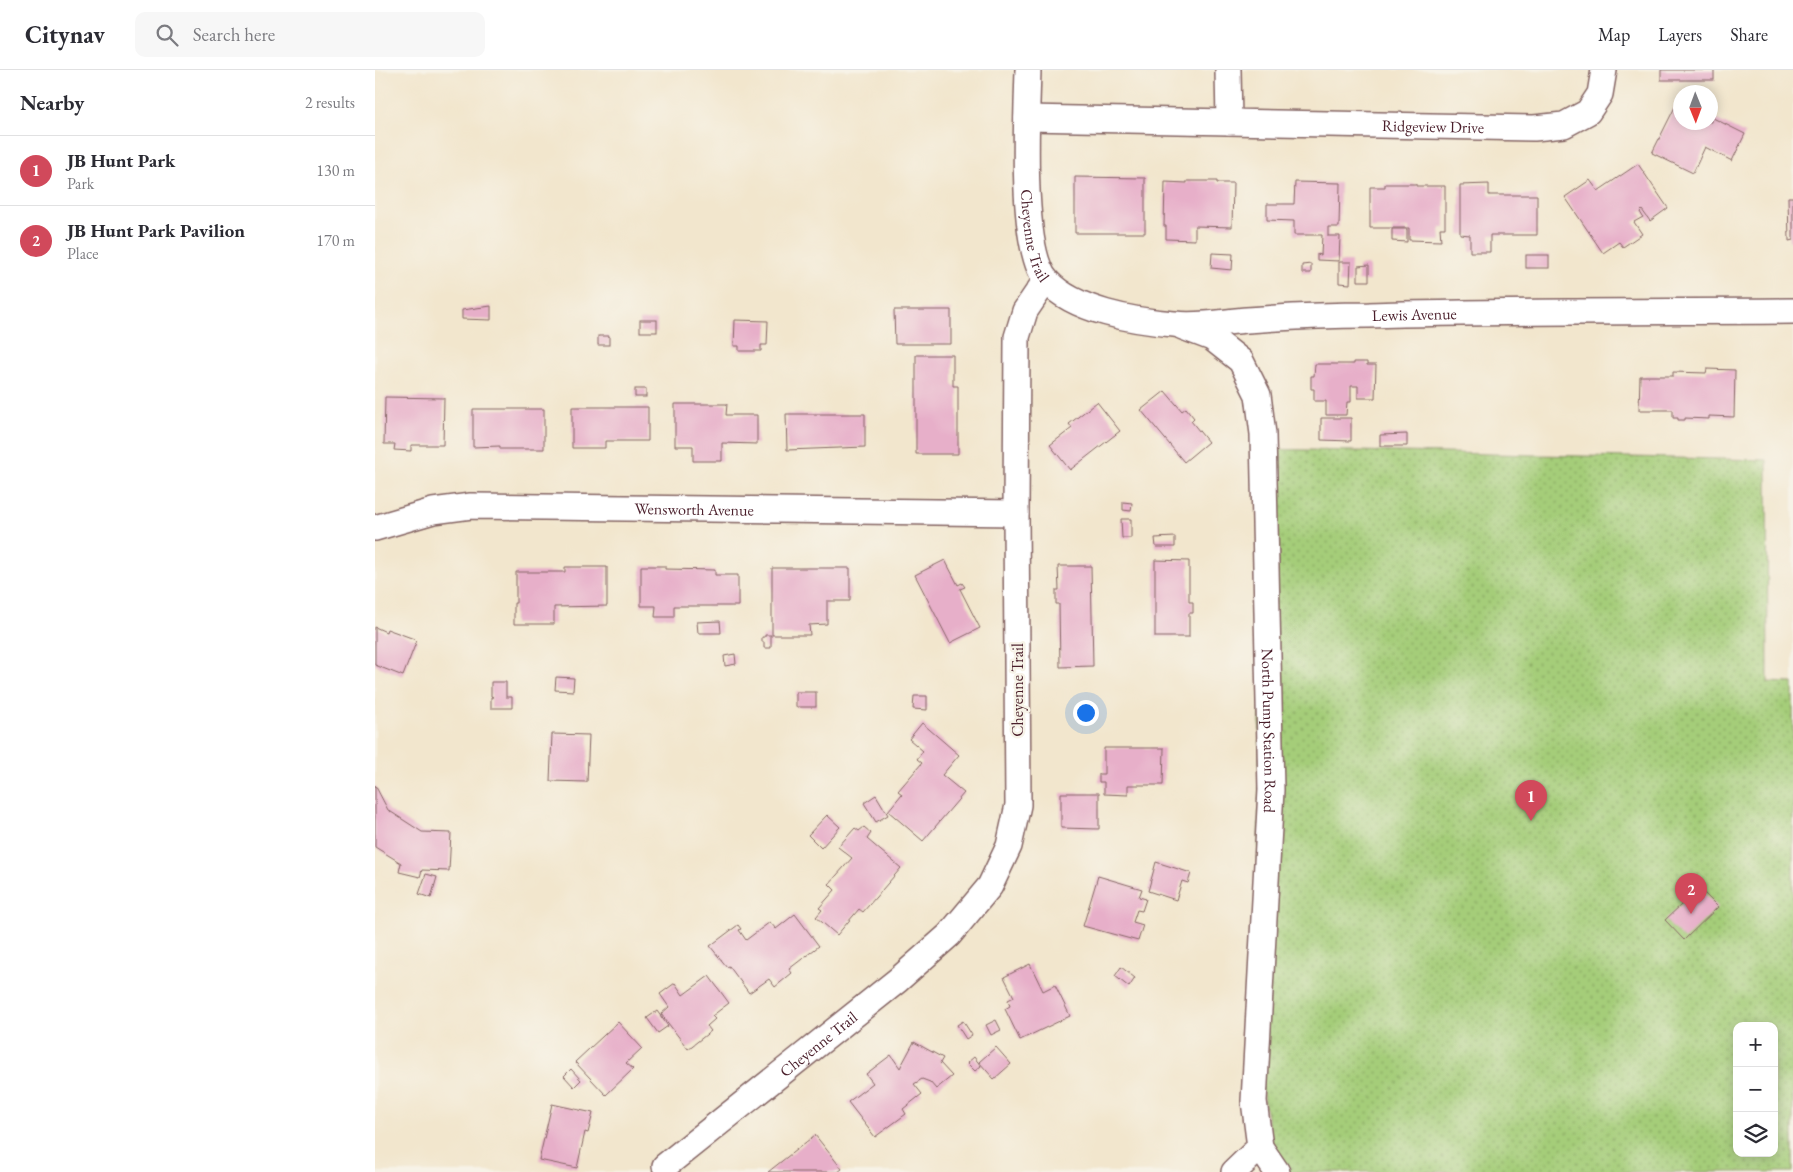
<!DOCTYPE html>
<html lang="en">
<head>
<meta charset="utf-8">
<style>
	:root { --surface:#fff; --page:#f7f7f7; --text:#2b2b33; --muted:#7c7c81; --line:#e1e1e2; --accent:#d1495b }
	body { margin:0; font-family:"EB Garamond",serif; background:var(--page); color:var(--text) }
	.controls { position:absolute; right:15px; bottom:15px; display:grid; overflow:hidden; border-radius:10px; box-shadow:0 2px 12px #0003 }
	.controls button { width:45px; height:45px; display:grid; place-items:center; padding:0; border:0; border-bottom:1px solid var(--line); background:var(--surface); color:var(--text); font:25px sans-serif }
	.compass { position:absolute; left:1298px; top:15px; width:45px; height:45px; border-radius:50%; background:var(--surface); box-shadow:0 2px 12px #0003; rotate:179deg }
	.you { position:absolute; left:710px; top:642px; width:18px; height:18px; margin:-12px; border:4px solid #fff; border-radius:50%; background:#1a73e8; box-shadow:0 0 0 8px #1a73e833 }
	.badge { display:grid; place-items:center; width:32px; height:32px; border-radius:50%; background:var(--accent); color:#fff; font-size:16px; font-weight:700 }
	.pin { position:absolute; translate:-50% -41px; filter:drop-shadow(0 1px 2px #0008) }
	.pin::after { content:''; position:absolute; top:26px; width:18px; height:15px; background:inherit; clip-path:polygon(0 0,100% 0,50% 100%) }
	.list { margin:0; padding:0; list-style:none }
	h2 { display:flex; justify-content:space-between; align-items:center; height:65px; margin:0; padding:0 20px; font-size:21px }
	h2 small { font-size:16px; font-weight:400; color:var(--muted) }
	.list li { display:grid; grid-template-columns:32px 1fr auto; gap:15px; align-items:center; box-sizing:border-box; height:70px; padding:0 20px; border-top:1px solid var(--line) }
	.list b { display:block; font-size:19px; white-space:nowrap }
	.list p { margin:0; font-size:16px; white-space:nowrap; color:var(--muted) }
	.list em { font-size:16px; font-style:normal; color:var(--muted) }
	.icon { flex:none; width:28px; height:28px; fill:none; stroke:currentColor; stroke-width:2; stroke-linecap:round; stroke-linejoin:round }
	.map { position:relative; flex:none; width:1418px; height:1102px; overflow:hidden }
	header { display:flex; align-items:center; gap:30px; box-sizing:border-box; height:70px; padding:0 25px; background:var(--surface); border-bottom:1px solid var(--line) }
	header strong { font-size:24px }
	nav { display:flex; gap:28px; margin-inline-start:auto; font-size:18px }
	.search { width:350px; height:45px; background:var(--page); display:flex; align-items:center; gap:12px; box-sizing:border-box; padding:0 18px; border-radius:10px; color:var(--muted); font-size:19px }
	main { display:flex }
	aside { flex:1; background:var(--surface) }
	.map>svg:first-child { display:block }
	.park { fill:url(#park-dots); stroke:#787652; fill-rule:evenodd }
	.building { fill:#e7afc9 }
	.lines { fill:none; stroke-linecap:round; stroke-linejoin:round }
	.minor-casing { stroke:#856564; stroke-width:28 }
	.minor { stroke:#fff; stroke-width:25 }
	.labels { text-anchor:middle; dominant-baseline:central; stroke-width:5; stroke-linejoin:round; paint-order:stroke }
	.street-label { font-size:16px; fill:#4a1f2b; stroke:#f7f3e8 }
</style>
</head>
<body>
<header>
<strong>Citynav</strong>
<div class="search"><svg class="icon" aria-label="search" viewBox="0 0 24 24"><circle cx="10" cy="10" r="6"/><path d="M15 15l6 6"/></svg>Search here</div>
<nav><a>Map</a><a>Layers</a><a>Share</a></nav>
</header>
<main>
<aside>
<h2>Nearby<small>2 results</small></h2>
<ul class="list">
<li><span class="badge">1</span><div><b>JB Hunt Park</b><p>Park</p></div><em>130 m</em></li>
<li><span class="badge">2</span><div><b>JB Hunt Park Pavilion</b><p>Place</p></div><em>170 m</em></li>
</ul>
</aside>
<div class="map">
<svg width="1418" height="1102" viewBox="0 0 1418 1102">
	<defs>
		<pattern id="park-dots" width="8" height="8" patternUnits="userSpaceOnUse" patternTransform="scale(1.25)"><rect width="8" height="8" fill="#a5cd79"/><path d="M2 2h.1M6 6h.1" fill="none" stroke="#88a663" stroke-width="1.8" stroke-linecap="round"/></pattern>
	</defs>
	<rect width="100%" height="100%" fill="#f7f3e8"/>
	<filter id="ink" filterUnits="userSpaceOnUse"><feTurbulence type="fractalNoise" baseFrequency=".02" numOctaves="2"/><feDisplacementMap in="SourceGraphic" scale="10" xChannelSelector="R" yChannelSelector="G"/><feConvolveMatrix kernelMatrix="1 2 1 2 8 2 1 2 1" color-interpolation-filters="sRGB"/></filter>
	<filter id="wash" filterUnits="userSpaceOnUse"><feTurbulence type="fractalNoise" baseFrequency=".0096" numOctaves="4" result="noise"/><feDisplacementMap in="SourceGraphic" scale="20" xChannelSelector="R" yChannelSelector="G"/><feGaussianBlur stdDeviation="1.12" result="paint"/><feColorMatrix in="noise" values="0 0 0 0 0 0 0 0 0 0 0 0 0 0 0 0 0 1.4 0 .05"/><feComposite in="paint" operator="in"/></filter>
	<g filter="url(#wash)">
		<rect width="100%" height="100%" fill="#f2e6cd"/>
		<path class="park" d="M889,379L1392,390L1393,612L1418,613V1102H902L880,983ZM1362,956H1399V1083H1362Z"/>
		<g id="blocks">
			<g class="building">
				<rect x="1286" y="0" width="53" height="10"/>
				<path d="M1303,31L1306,33V52H1336V47L1370,64L1357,91L1330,77L1318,103L1277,83Z"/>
				<path d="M1263,94L1293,138L1275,151L1267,140L1265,142L1268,147L1259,152L1267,164L1248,177L1244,172L1228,183L1190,127L1215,110L1223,121Z"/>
				<path d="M700,107L770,108V163H700Z"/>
				<path d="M812,111H842V113H858L857,157L820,156V170L791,169V156H789L790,112L812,113Z"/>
				<path d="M920,112L965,113L964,157H953V166H965L964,191L942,190V184L946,185L947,165H919V151L892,150V134H919Z"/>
				<path d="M1010,114H1041V116H1070V158H1065L1066,171L1034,170V158H995V117H1010Z"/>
				<path d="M1114,114V125H1162V165H1115V182H1095V165L1085,164V115Z"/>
				<path d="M1413,127H1418V170L1414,171Z"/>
				<path d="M1017,159H1032V172L1017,171Z"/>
				<path d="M837,183L858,184L857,200L836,198Z"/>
				<rect x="1151" y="185" width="23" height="13"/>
				<path d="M964,192H976L975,214L964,213Z"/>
				<path d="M936,194V203H927V195Z"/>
				<path d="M994,195V211H983V196Z"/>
				<path d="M116,236V250L87,249V240Z"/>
				<path d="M519,240H576V274H520Z"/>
				<rect x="265" y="250" width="17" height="12"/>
				<path d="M360,250L393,251L392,275H386V281H364V276H359Z"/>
				<rect x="223" y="266" width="11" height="9"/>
				<path d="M541,285H578V316H583V384H541Z"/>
				<path d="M979,292H992V295H1001L1000,328H983V316H976V332H972L971,345H951V331H939V319H936V306H939L940,294H979Z"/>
				<path d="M1332,299L1360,300L1359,347L1334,346V349L1310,348V350H1303V348H1298V340H1264L1265,306H1298V302L1331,303Z"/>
				<rect x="260" y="319" width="11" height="8"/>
				<path d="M790,321L807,341L811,338L819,348L816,351L833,372L809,392L766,340Z"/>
				<path d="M10,327L69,328L68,375H36V381L19,380L20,374H9Z"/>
				<path d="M722,332L745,361L695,400L675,375L697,358L694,354Z"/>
				<path d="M300,334H352L351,345H382V374L347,373V391H318V376H300Z"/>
				<path d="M197,337H273V371H230V378H197Z"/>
				<path d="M98,339H169V379H125V376L98,377Z"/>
				<path d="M411,344H490V377L412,380Z"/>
				<path d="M946,348H976V371L946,370Z"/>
				<path d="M1032,364V376H1005V365Z"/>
				<path d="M748,432L757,433L756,441L748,440Z"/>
				<path d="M746,449H756V468H747Z"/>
				<path d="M800,467V477H781L780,468Z"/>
				<path d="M570,490L583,515L587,513L590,517L585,519L605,558L575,573L540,505Z"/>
				<path d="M780,490L814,491V532H818V543H814V567H780Z"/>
				<path d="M266,496H290V499L340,500V505H363V536H299V547H280L281,536H266Z"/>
				<path d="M683,496H716L718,596L685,597L684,534H681V520H684Z"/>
				<path d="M190,497H232V536L179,537V554H139V533H141V502H190Z"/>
				<path d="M397,498H475V531H452V554L434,555L435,565H397Z"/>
				<path d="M345,551L346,563H323L322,552Z"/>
				<path d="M0,557L11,562L12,559L42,570L28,606L0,595Z"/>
				<path d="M390,565H396V578H389V572H387V567H390Z"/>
				<path d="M360,584L361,594L350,596L349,586Z"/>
				<path d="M181,607L199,608L198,621L180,620Z"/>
				<path d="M116,612H131V627H137V638H116V627H118L116,626Z"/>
				<rect x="421" y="622" width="20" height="15"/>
				<path d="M539,626H552V640L538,639Z"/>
				<path d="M547,653L584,685L567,705L589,723L548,771L513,741L527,724L523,721L547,693L542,689L548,681L534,669Z"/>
				<path d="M177,664L214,665L212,712L175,711Z"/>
				<path d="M729,678H789L788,715H753V725L729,724V712H724V704H729Z"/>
				<path d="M0,715L13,740L47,762L76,763L74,801L47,800L45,807L24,802L26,793L0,777Z"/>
				<path d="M686,723H724V759L686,758Z"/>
				<path d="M501,725L513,745L501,752L489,733Z"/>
				<path d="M452,745L465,757L446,778L433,765Z"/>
				<path d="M489,757L496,763L492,769L526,798L488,842L484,839L462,865L441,847L447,840L444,838L460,820L454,814L477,788L463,777L480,758L484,761Z"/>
				<path d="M781,792L816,803L813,813L807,811L801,830L773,821Z"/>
				<path d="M51,804L62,807L56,828L44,824Z"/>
				<path d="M723,806L767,819L764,827L771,829L767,841L762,840L758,852L768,855L763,871L708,856Z"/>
				<path d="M1324,818L1343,837L1309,870L1290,850Z"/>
				<path d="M420,844L444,876L414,899L417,903L400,917L394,909L374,923L354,896L352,897L335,876L363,855L366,859L364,860L371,870L395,852L401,859Z"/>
				<path d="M655,894L668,921L680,915L695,946L645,970L630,939L635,936L633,930L639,927L629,907Z"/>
				<path d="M746,897L760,908L754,917L740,906Z"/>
				<path d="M334,906L354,933L337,946L340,949L332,956L336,961L313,979L286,944L294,937L285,924L300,913L308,925Z"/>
				<path d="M282,941L293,956L283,963L272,948Z"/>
				<path d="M621,950L626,960L616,965L611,955Z"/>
				<path d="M588,951L597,965L591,969L582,955Z"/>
				<path d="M243,952L267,978L251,993L258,999L231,1025L200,992Z"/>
				<path d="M539,972L568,988L565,993L577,1006L561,1019L555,1012L547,1009L539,1014L547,1024L528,1039L531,1044L500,1067L473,1032L498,1013L491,1004L516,985L525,998Z"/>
				<path d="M621,977L636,994L619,1009L604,992Z"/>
				<path d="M599,987L606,996L600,1001L592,993Z"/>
				<path d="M196,999L206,1010L199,1017L189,1006Z"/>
				<path d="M177,1034L218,1043L213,1063L210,1062L202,1098L164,1090Z"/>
				<path d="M440,1065L467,1099L463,1102H393Z"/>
			</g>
		</g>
	</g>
	<g filter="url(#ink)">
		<use href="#blocks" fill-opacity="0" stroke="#856564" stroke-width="1"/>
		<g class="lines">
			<g class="minor-casing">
				<g id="minor">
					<path id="s1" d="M653,0C652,44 644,180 672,211C699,241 760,251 799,254C822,257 848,252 872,250C912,247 953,245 994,245C1135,241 1277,242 1418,241"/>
					<path id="s2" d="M853,0L854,52L1159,58L1189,55L1213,42L1225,24L1229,0"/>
					<path d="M652,48L854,52"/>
					<path id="s3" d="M808,257L837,268L866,291L883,325L888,364L896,720L879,1031L885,1077L902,1102"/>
					<path id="s4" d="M0,458L58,441L96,436L641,443"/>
					<path id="s5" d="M290,1096L523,910L574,865L615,816L634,776L643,735L641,443L642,267L650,241L671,210"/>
					<path d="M859,1102L885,1077"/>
				</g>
			</g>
			<use href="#minor" class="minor"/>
		</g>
	</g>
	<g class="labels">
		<g class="street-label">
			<text stroke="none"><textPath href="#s2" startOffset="256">Ridgeview Drive</textPath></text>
			<text stroke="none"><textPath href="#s1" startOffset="166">Cheyenne Trail</textPath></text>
			<text stroke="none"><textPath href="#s1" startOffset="592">Lewis Avenue</textPath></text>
			<text stroke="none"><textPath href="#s4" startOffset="322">Wensworth Avenue</textPath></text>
			<text transform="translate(642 620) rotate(-90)">Cheyenne Trail</text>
			<text stroke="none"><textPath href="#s3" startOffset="442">North Pump Station Road</textPath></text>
			<text stroke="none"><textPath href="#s5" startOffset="196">Cheyenne Trail</textPath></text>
		</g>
	</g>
</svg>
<div class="controls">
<button>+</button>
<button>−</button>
<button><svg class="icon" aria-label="layers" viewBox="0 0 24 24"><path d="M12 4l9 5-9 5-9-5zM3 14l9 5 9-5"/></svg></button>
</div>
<svg class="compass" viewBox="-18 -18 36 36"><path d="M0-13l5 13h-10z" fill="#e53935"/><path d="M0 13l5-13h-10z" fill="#7c7c81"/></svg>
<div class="you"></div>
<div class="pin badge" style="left:1156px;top:751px">1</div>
<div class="pin badge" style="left:1316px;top:844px">2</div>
</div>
</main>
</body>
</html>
